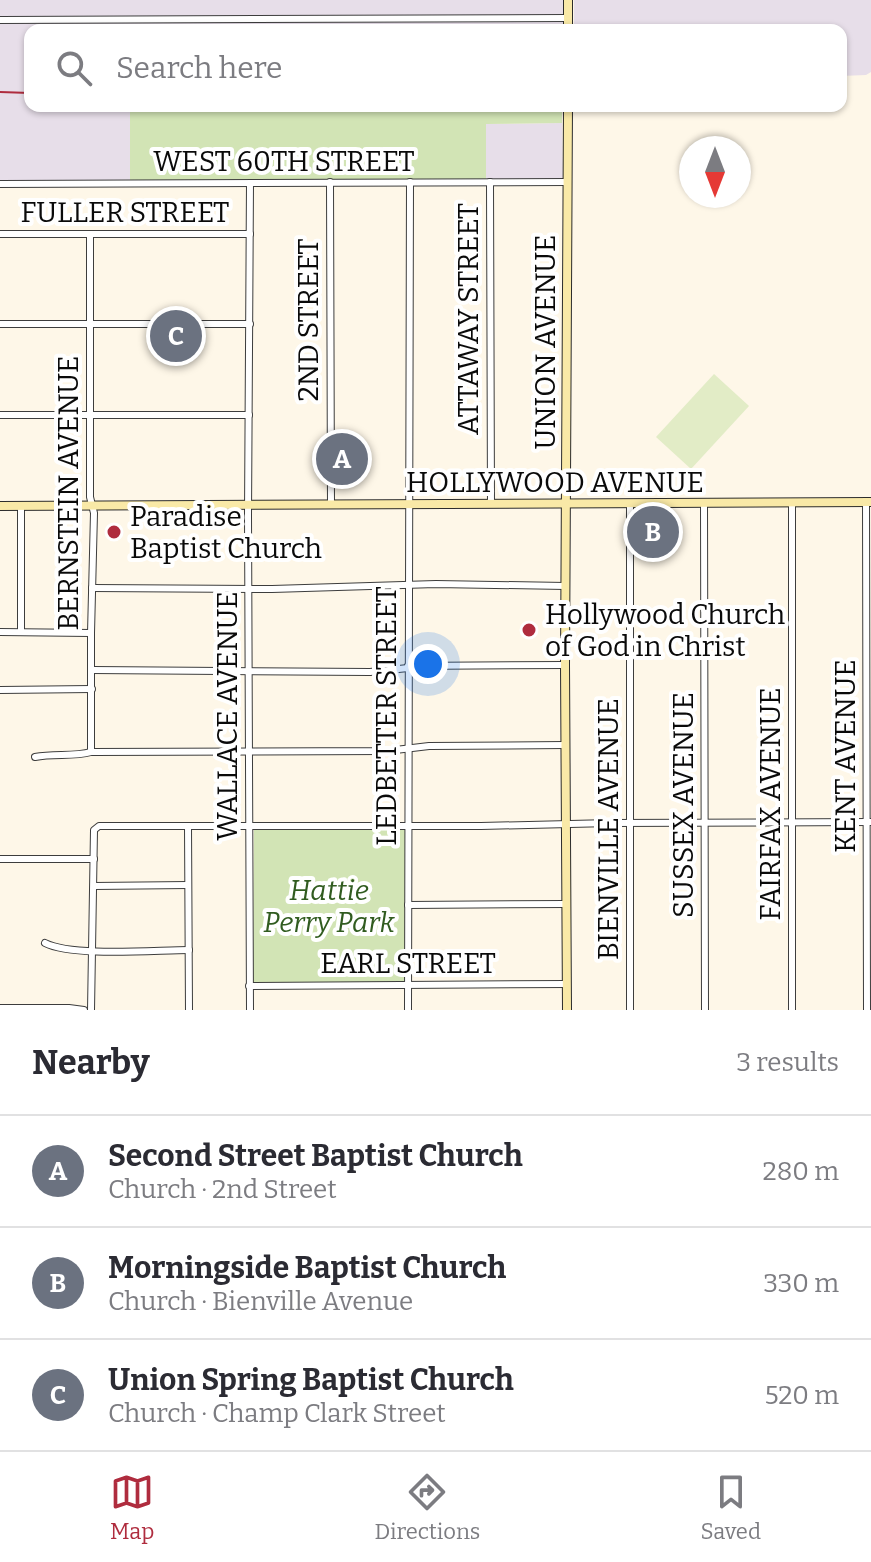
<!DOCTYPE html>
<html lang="en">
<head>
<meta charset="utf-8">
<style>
	:root { --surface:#fff; --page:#f7f7f7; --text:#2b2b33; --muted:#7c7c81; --line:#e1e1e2; --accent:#af2c3e }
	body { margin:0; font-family:Bitter,serif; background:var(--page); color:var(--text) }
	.compass { position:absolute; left:679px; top:136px; width:72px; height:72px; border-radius:50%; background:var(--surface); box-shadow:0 2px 6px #0004; rotate:180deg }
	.you { position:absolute; left:428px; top:664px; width:28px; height:28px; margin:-20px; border:6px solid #fff; border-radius:50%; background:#1a73e8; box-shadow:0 0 0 12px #1a73e833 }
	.badge { display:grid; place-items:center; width:52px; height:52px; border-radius:50%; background:var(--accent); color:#fff; font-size:26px; font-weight:700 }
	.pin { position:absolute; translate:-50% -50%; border:4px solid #fff; box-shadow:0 2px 8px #0006 }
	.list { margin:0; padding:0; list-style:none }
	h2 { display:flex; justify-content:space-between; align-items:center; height:104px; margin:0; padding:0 32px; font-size:34px }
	h2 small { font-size:26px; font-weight:400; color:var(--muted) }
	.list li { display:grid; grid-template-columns:52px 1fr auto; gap:24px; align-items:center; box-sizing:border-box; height:112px; padding:0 32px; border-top:2px solid var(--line) }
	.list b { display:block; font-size:30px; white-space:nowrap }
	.list p { margin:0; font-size:26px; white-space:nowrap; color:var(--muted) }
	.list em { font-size:26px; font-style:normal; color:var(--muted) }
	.icon { flex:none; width:44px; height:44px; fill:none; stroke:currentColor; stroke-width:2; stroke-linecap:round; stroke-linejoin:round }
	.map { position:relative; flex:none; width:871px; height:1010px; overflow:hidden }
	.search { position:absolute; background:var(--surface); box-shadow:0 2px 6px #0004; left:24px; right:24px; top:24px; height:88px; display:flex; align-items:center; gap:20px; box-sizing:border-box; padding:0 28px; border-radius:16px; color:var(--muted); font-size:30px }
	.sheet { height:440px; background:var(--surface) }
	nav { display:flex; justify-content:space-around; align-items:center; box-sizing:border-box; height:112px; border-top:2px solid var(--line); background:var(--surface); font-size:22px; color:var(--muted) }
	nav a { display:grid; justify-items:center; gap:4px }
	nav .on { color:var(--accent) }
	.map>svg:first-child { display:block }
	.industrial { fill:#e7dee9 }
	.green { fill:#d2e4b5 }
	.pitch { fill:#e2ecc6 }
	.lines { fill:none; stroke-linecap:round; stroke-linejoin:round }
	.street-casing { stroke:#3d3d3d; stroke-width:8 }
	.secondary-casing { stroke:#2c2c2c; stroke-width:10 }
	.street { stroke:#fff; stroke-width:6 }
	.secondary { stroke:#f9e9a7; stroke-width:8 }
	.rail { stroke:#af2c3e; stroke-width:2 }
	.poi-dot { fill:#af2c3e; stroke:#fff; stroke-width:3 }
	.labels { text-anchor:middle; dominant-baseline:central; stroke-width:8; stroke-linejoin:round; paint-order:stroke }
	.street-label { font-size:28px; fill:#0a0a0a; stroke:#fff }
	.poi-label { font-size:28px; fill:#0a0a0a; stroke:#fff; text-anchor:start }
	.park-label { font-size:28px; font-style:italic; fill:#315c20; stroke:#fff }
</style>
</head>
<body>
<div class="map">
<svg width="871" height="1010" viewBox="0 0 871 1010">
	<rect width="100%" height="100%" fill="#fef7e8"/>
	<g class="industrial">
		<path d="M0,0H563V30H30V106H130V180L0,181Z"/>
		<path d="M574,0H871V72L866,75L841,76V30H574Z"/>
		<path d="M562,123L563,179H486V124Z"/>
	</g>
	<g class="green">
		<path d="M130,106H562V123L486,124V179L130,180Z"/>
		<path d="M254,829L405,830V983L253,984Z"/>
	</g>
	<path class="pitch" d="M714,374L749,406L691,469L656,437Z"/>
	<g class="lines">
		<g class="street-casing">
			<g id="street">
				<path d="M0,20L568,18"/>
				<path d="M330,182L331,504"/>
				<path d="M490,182L491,504"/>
				<path d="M0,184L568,182"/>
				<path d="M0,234H250"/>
				<path d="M90,234V497L94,513L91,633V752"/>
				<path d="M0,324H250"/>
				<path d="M0,415H249"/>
				<path d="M866,502L867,1010"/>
				<path d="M630,503V1010"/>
				<path d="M704,503L705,1010"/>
				<path d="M21,506V632"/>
				<path d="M92,588L272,589L436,584L566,586"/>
				<path d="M0,632L91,633"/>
				<path d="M408,666L565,665"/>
				<path d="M92,670L370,672L408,668"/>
				<path d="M0,690L92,689"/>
				<path d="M35,757C54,753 73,757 91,752L387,751L429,746L565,745"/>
				<path d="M188,826L189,1010"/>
				<path d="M0,859H94"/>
				<path d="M94,886L188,885"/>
				<path d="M408,905L566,904"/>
				<path d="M45,943C72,957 155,950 189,950"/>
				<path d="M249,986L567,984"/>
				<path d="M0,1008H69L84,1010"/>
				<path d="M91,1010L94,830L99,826H481L611,823L871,822"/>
				<path d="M250,1010L248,515L250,183"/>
				<path d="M408,1010L410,182"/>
				<path d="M792,1010V503"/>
			</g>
		</g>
		<g class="secondary-casing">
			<g id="secondary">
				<path d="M568,30V0"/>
				<path d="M0,506L871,502"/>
				<path d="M567,1010L565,665L568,106"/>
			</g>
		</g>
		<use href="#street" class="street"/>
		<use href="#secondary" class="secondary"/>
		<path class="rail" d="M0,92L30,93"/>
	</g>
	<g class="poi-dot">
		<circle cx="114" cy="532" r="8"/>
		<circle cx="529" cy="630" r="8"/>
	</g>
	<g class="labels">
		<g class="street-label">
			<text x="284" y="161">WEST 60TH STREET</text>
			<text x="125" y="212">FULLER STREET</text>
			<text transform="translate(468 319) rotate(-90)">ATTAWAY STREET</text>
			<text transform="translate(308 320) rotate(-90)">2ND STREET</text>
			<text transform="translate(545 342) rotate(-90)">UNION AVENUE</text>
			<text x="555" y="482">HOLLYWOOD AVENUE</text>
			<text transform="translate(68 493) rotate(-90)">BERNSTEIN AVENUE</text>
			<text transform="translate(227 716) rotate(-90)">WALLACE AVENUE</text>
			<text transform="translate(386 716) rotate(-90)">LEDBETTER STREET</text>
			<text transform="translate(845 756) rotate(-90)">KENT AVENUE</text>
			<text transform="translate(770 804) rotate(-90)">FAIRFAX AVENUE</text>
			<text transform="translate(683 805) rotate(-90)">SUSSEX AVENUE</text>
			<text transform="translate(608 829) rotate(-90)">BIENVILLE AVENUE</text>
			<text x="408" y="963">EARL STREET</text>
		</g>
		<g class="poi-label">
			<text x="130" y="516">Paradise<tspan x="130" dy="32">Baptist Church</tspan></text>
			<text x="545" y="614">Hollywood Church<tspan x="545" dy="32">of God in Christ</tspan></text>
		</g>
		<g class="park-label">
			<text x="329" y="890">Hattie<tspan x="329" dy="32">Perry Park</tspan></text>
		</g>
	</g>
</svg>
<svg class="compass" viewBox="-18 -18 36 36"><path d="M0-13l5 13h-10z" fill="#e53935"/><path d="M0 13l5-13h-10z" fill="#7c7c81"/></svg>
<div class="you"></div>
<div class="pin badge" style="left:342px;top:459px;background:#6b7280">A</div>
<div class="pin badge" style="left:653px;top:532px;background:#6b7280">B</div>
<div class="pin badge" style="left:176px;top:336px;background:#6b7280">C</div>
<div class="search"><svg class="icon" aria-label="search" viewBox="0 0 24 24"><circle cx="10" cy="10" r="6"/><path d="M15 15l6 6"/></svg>Search here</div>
</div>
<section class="sheet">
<h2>Nearby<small>3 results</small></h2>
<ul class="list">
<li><span class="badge" style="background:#6b7280">A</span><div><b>Second Street Baptist Church</b><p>Church · 2nd Street</p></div><em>280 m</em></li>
<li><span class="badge" style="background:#6b7280">B</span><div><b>Morningside Baptist Church</b><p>Church · Bienville Avenue</p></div><em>330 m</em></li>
<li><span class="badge" style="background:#6b7280">C</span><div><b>Union Spring Baptist Church</b><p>Church · Champ Clark Street</p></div><em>520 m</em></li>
</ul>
</section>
<nav>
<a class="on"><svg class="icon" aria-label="map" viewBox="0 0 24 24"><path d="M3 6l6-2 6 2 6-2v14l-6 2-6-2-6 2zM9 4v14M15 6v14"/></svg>Map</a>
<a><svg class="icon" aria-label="directions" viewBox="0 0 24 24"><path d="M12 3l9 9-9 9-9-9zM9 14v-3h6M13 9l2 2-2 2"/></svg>Directions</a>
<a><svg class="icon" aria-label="saved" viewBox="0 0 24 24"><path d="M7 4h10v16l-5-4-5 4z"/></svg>Saved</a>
</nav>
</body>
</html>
